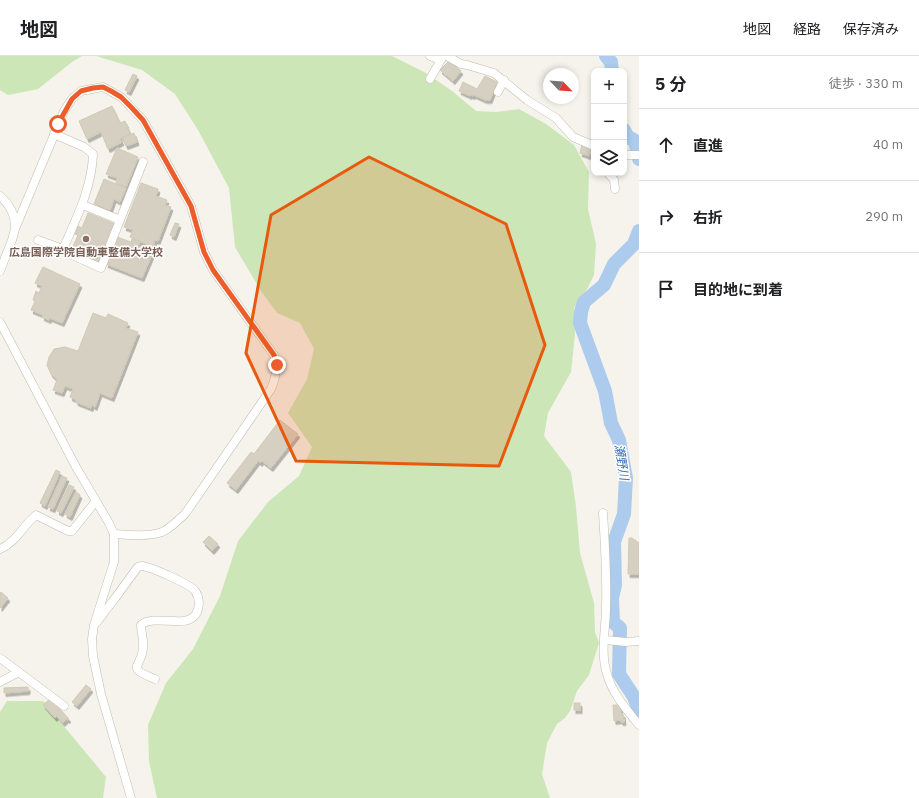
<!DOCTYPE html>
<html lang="ja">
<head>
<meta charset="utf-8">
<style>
	:root { --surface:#fff; --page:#f6f6f6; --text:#202124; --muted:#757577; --line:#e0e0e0 }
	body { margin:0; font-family:"IBM Plex Sans","Noto Sans JP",sans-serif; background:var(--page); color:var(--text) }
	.controls { position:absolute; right:12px; top:12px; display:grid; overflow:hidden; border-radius:8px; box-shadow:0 2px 6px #0003 }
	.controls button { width:36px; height:36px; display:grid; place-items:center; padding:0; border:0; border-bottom:1px solid var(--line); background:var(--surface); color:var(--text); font:20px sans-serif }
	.compass { position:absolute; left:543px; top:12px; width:36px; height:36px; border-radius:50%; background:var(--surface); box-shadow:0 2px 6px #0003; rotate:115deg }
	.stop { position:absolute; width:12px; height:12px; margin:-9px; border:3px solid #ed5d2b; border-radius:50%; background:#fff }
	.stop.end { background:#ed5d2b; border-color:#fff; box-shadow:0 1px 4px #0008 }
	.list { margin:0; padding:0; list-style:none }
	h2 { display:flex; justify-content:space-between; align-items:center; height:52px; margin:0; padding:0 16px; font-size:17px }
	h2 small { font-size:13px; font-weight:400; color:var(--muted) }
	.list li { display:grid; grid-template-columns:26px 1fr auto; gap:12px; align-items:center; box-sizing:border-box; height:72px; padding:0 16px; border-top:1px solid var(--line) }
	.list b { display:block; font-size:15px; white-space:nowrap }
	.list em { font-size:13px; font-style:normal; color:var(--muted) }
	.icon { flex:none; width:22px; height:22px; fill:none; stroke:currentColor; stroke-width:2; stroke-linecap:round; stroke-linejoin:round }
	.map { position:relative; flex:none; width:639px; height:742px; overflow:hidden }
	header { display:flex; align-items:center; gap:24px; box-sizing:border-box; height:56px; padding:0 20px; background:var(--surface); border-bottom:1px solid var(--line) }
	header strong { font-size:19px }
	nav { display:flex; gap:22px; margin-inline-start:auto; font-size:14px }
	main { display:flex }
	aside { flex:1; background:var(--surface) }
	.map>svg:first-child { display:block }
	.green { fill:#cce6b8 }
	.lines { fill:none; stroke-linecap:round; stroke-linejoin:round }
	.river { stroke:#adcced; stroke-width:14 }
	.building { fill:#d6d0c2; stroke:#d1c9b5; filter:url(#shadow) }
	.minor-casing { stroke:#c0bcaf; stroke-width:9 }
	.minor { stroke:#fff; stroke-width:8 }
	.route { stroke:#ed5d2b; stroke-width:5 }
	.marked { fill:#e8590c; fill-opacity:0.2; stroke:#e8590c; stroke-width:3; stroke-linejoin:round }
	.education-dot { fill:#8d6e63; stroke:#fff; stroke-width:1.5 }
	.labels { text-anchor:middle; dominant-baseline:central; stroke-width:3; stroke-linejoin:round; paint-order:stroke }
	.education-label { font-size:11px; font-weight:bold; fill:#785e54; stroke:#fff }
	.water-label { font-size:12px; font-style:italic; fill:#3870b0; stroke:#fff }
</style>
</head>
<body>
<header>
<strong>地図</strong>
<nav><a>地図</a><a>経路</a><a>保存済み</a></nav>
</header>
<main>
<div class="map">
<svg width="639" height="742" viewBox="0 0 639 742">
	<defs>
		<filter id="shadow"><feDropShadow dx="2" dy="3.5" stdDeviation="0" flood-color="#0004"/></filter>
	</defs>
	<rect width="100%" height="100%" fill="#f5f3ec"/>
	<g class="green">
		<path d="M0,0H82L72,6L38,33L8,39L0,34Z"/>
		<path d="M96,0H392L426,17L452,35L476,55L497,56L519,53L546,68L574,89L589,116L588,153L596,188L594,219L587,233L574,252L575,278L571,316L548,357L544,380L571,416L576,451L580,497L594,547L595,576L599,587L589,619L577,635L570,655L565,662L557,668L547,687L542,718L550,742H157L149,705L148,669L166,627L193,593L220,540L238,485L268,446L299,420L312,391L288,357L307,323L314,293L300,267L277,257L261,235L235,191L229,132L198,74L175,38L142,14Z"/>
		<path d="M7,645H43L106,721L103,742H0V656Z"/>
	</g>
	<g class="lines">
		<g class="river">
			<path d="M606,0L611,6L612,15"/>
			<path d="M624,74L627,80L635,85L639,103"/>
			<path d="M639,175L634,188L614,208L604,229L584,246L581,256L580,267L605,335L611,367L619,384L626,422L624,458L614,486L615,529L612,542L613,566L620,572L619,618L634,641L639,654"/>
		</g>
	</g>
	<g class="building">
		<path d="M449,5L461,15L453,25L440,14Z"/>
		<path d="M133,18L137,20L129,36L125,34Z"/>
		<path d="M485,20L497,26L490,44H485L474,39L473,40L470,39V40L459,35L463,26L477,33Z"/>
		<path d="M112,50L120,67L125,65L130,78L120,83L122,86L108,93L101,76L87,83L79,65Z"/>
		<path d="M134,77L137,86L126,90L122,82Z"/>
		<path d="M582,88L591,91L589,100L580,97Z"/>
		<path d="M117,92L138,101L126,131L116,127L117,122L106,118Z"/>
		<path d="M104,123L126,132L120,146L114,143L110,154L94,148Z"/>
		<path d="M141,127L158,133L156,140L167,144L165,149L171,151L158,185L155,184L151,194L148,193L149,189L130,181L133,174L124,171Z"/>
		<path d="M88,157L115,168L98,207L71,195L78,179L75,178L78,170L82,172Z"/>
		<path d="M175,167L179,168L174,181L170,179Z"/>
		<path d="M117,181L131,186L132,183L140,186L138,190L153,196L142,222L106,208L114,187H116L117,185L109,182Z"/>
		<path d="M43,211L80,228L62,267L50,262L49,264L42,261L43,259L31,254L35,245L33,244L36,235L39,237L42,230L35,227Z"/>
		<path d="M93,257L106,262L108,258L128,267L126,272L138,276L112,342L100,337L95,351L92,349L91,352L76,346V344L70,341L73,333L65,330L62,337L53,334L57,324L51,318L47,309L49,301L54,293L65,291L78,295Z"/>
		<path d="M280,364L298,378L271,412L262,405L260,407L258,405L236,434L227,427L251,396L254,398Z"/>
		<path d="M56,414L60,416L45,450L40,447Z"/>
		<path d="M62,420L67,422L53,453L48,451Z"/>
		<path d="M69,429L74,431L61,457L57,455Z"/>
		<path d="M76,436L80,439L70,461L65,458Z"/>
		<path d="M209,480L218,488L212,495L203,486Z"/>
		<path d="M629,482H632L639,487V518H628Z"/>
		<path d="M1,536L8,542L0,552V538Z"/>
		<path d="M86,629L91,633L77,650L72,646Z"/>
		<path d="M28,631V635L4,637V632Z"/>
		<path d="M48,640L69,663L67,664V663L63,667L57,660L55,662L43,649L50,643Z"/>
		<rect x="574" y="647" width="6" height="7"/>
		<path d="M613,649H620L621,658H623L624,666H621V664L614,665Z"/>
	</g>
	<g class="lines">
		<g class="minor-casing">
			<g id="minor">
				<path d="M430,0L441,4"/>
				<path d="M447,0L461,8L467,9L494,17L527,44L556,62L573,81L594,90"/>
				<path d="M430,23L443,0"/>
				<path d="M498,36L504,24"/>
				<path d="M54,78L84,91L93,98C92,132 76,163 63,193L65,196L101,212L143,106"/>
				<path d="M624,99H639"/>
				<path d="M608,117L614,124L615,133"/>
				<path d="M0,140C9,148 15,157 15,170"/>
				<path d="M83,149L120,164"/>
				<path d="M38,184L63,193"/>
				<path d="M0,215L12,184L15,173L64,55L72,43L81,35L103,31L121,41L143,64L191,150L204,196L213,214L274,299C278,312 276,322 271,333L185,458C178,464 171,472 162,476C147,481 129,479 114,478"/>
				<path d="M0,266L76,411L109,467L114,478V506L94,569L92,583L93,600L101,638L131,742"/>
				<path d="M603,457C605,488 607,520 606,551C606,573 600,596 607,618C612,637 627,654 639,669"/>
				<path d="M0,493C17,486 23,469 36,459L68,475H72L96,445"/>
				<path d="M96,567L116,541L137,512C138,511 141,510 142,510C151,511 190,528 195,535C200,541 200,551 196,558C185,574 156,557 141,569C141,577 144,583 143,591C143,611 123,611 155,623"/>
				<path d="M605,584L626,586L639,585"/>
				<path d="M0,602L64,650"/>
				<path d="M0,626L19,616"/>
			</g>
		</g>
		<use href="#minor" class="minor"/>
	</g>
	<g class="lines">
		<path class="route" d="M58,68L72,43L81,35L93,32L103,31L111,35L121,41L131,51L143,64L191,150L204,196L213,214L274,299L277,309"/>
	</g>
	<path class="marked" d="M369,101L506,168L545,289L499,410L296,405L246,297L271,159Z"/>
	<circle class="education-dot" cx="86" cy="183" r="4"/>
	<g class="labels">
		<g class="education-label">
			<text x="86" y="196">広島国際学院自動車整備大学校</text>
		</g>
		<g class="water-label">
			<text transform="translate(622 406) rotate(81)">瀬野川</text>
		</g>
	</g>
</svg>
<div class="controls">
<button>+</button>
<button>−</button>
<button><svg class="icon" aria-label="layers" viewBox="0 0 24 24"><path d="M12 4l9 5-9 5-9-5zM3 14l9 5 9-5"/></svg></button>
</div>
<svg class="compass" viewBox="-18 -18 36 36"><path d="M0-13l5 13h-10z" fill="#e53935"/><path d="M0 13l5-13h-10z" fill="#757577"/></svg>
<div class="stop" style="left:58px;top:68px"></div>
<div class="stop end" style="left:277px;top:309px"></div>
</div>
<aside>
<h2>5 分<small>徒歩 · 330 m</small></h2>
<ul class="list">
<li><svg class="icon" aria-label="ahead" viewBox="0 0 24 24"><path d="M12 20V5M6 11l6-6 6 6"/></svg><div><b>直進</b></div><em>40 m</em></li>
<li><svg class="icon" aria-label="right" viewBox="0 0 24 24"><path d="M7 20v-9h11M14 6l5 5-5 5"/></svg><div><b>右折</b></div><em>290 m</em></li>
<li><svg class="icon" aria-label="arrive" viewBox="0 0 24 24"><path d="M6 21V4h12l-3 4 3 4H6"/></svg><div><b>目的地に到着</b></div></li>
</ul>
</aside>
</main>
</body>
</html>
